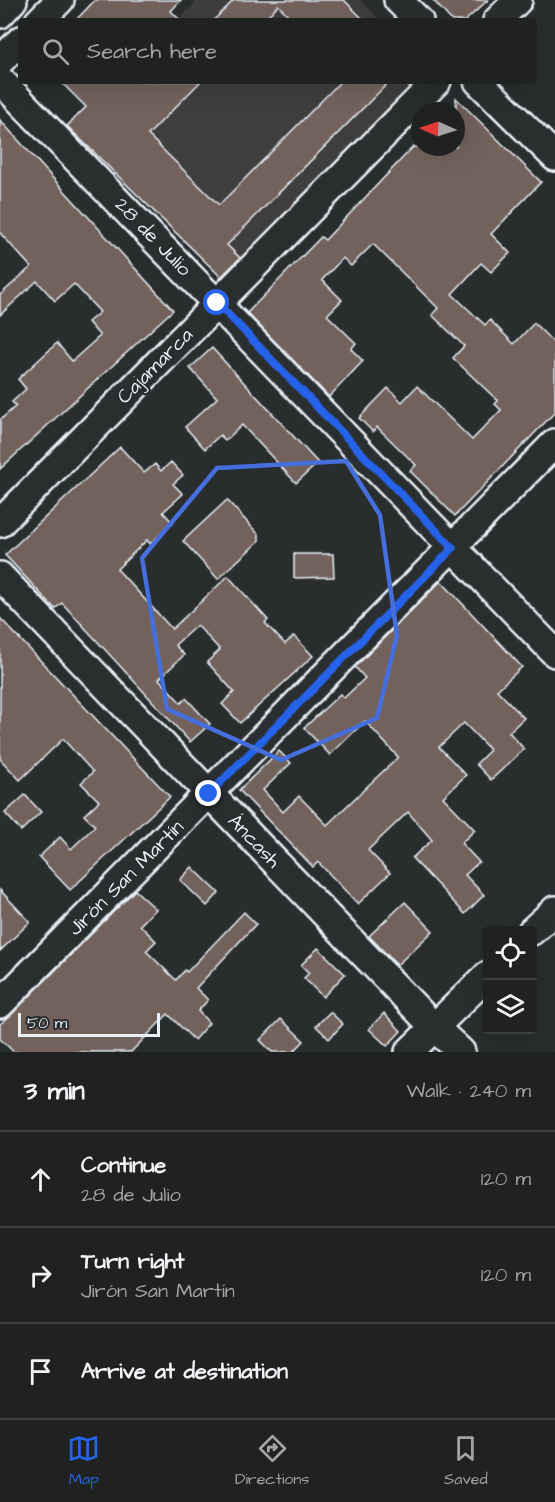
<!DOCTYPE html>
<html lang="en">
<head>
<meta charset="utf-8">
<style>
	:root { --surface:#202222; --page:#282a2a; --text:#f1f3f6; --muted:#a2a4a5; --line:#3d3f40; --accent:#2563eb }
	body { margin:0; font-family:"Architects Daughter",sans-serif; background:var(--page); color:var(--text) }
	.controls { position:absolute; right:18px; bottom:18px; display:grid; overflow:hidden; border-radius:6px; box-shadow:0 6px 24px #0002 }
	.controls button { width:54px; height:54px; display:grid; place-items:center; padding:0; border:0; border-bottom:2px solid var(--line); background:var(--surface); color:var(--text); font:30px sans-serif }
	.compass { position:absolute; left:411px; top:102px; width:54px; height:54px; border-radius:50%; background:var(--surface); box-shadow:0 6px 24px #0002; rotate:273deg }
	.scale { position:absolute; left:18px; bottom:15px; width:142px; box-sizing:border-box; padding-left:6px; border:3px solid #e8f1f8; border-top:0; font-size:16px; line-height:21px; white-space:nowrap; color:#e8f1f8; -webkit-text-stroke:4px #2a2d2e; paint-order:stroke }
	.stop { position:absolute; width:18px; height:18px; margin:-14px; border:4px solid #2563eb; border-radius:50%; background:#fff }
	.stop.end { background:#2563eb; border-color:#fff; box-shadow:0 2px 6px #0008 }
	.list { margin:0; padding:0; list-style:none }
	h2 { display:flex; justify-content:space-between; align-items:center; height:78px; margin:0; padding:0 24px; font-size:26px }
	h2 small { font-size:20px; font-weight:400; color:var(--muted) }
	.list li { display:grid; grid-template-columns:39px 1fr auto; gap:18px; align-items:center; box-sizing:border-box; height:96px; padding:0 24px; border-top:2px solid var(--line) }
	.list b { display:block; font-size:22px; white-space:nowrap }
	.list p { margin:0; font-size:20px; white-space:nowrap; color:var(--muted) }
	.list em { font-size:20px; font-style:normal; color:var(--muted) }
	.icon { flex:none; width:33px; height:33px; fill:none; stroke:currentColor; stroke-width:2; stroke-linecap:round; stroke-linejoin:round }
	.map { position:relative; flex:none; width:555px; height:1052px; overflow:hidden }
	.search { position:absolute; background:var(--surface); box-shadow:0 6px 24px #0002; left:18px; right:18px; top:18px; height:66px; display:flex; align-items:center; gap:15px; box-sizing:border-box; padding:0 21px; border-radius:6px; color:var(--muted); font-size:22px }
	.sheet { height:366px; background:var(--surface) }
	nav { display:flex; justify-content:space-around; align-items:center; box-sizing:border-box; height:84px; border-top:2px solid var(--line); background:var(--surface); font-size:16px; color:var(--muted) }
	nav a { display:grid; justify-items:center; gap:3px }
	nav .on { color:var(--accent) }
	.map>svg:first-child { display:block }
	.built { fill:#403d3c }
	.building { fill:#73625c; stroke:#e8f1f8; stroke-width:1.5 }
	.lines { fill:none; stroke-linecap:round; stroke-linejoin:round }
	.minor-casing { stroke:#e8f1f8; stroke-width:32 }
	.minor { stroke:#2a2d2e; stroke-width:27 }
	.route { stroke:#2563eb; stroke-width:8 }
	.marked { fill:none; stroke:#466fde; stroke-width:4.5; stroke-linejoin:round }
	.labels { text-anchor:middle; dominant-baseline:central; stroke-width:4.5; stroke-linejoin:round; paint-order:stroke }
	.street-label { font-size:20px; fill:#e8f1f8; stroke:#2a2d2e }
</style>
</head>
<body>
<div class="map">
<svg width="555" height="1052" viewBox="0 0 555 1052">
	<rect width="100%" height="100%" fill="#2a2d2e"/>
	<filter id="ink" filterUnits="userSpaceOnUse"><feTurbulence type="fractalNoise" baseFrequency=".0167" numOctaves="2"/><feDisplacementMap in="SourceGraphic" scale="12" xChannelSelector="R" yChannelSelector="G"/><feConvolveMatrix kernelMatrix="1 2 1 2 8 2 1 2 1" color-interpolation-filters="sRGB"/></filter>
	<g filter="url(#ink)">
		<g class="built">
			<path d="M198,0H360L381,21H177Z"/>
			<path d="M120,81H418L229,272L83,120Z"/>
		</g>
		<g class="building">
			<path d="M95,0H181L171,11L181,21H75Z"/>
			<path d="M234,0H344L365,21H294L278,5L263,21H213Z"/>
			<path d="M433,0H488L465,21H452Z"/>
			<path d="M60,81H201L148,135L219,205L341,81H390L227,245L240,258L221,277L67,126L86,107Z"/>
			<path d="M456,98L541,182L491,234L510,253L491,272L481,263L452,294L485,325L490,320L514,344L534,323L555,344V412L455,516L410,471L416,465L377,427L373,432L359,418L388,388L402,402L417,386L472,440L501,410L495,404L498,401L453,358L464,346L432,315L438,308L373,244L351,266L343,258L322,280L342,300L327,315L356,343L351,349L363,361L329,397L247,313L321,237L325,240L413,147H456Z"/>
			<path d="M0,120L173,310L0,469V420L16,406L12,402L26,389L18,379L57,343L72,361L100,336L88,322L100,312L74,284L55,301L37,281L0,315V295L31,267L0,233Z"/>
			<path d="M212,348L318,463L296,483L242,425L225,441L220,435L205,449L185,427L217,398L190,368Z"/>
			<path d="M120,447L144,473L155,464L161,471L171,462L183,475L173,484L183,494L163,512L173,523L150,544L147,540L117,569L172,629L228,576L268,620L265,623L285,644L294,636L313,656L240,723L222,704L234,692L207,662L220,650L197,625L175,645L184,655L159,679L181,703L186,698L210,724L190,742L62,603L55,609L5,555Z"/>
			<path d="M227,500L259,535V541L218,579L183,541Z"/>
			<path d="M294,554H333L334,577L294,578Z"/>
			<path d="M441,581L522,667L497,690L524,718L509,732L524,749L491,780L476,764L490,750L464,723L439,747L466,775L443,797L475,830L461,843L479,862L465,875L484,895L465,914L412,858L432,840L408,812L368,850L390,873L358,904L318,862L313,867L239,790L279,751L291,763L263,790L283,812L299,796L327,825L398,757L365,721L330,755L304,728L340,694L344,698L365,678L355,667Z"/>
			<path d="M0,618L170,797L70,890L39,857L60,837L71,849L95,826L84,815L99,801L81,783L93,772L63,739L20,780L0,759Z"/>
			<path d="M25,795L41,812L21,831L5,813Z"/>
			<path d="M192,867L219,893L207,906L180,880Z"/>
			<path d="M0,890L30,922L0,951Z"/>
			<path d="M135,890L156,909L140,925L156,941L146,951L176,980L185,970L187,972L244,912L256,924L196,988L208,1000L198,1011L209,1023L194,1040L168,1014L131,1052H14L0,1039V1024L11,1015Z"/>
			<path d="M405,902L433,931L397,965L369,936Z"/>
			<path d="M318,948L345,974L323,997L304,978L309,973L301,965Z"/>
			<path d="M330,1012L343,1024L329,1039L316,1026Z"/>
			<path d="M384,1013L401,1031L387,1046L369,1029Z"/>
			<path d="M281,1019L304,1041L293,1052H272L260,1040Z"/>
		</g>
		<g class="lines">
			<g class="minor-casing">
				<g id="minor">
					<path d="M398,0L419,21"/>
					<path d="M0,14L13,0"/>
					<path d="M39,21L60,0"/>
					<path d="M497,21L518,0"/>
					<path d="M0,61L21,40"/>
					<path d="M0,80L555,653"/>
					<path d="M478,81L555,157"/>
					<path d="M0,523L437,81"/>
					<path d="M0,576L434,1027L461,1052"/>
					<path d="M532,931L555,910"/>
					<path d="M0,1004L555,443"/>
					<path d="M409,1052L488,975"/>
				</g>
			</g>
			<use href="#minor" class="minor"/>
		</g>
	</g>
	<g class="lines" filter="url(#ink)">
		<path class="route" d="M209,794L453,548L217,303"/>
	</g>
	<path class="marked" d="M346,461L380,515L397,635L377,718L281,760L167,709L142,558L217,468Z"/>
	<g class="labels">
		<g class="street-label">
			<text transform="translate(153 237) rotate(46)">28 de Julio</text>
			<text transform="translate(155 366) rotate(-45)">Cajamarca</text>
			<text transform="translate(254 841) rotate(46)">Áncash</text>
			<text transform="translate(126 878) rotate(-45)">Jirón San Martín</text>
		</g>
	</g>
</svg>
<div class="controls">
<button><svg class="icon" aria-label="locate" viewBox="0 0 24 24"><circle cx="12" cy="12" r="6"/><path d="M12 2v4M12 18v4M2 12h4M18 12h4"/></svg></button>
<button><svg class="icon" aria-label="layers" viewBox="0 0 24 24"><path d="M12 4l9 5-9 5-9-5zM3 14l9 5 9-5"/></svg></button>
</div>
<svg class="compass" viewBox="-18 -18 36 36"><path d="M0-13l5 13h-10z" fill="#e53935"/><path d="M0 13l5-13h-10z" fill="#a2a4a5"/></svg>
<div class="scale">50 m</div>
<div class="stop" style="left:217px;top:303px"></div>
<div class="stop end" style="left:209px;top:794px"></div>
<div class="search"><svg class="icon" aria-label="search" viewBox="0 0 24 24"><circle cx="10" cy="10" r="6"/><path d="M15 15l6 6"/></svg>Search here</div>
</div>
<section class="sheet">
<h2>3 min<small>Walk · 240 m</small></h2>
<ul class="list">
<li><svg class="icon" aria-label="ahead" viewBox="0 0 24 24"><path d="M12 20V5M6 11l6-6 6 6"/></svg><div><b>Continue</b><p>28 de Julio</p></div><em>120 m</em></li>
<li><svg class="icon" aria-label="right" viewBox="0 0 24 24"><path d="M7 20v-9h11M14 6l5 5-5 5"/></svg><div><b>Turn right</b><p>Jirón San Martín</p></div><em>120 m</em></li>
<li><svg class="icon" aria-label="arrive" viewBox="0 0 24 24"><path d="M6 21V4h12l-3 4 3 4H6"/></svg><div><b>Arrive at destination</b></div></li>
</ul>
</section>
<nav>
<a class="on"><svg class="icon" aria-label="map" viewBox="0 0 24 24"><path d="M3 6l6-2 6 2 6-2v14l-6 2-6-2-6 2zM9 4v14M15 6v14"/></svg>Map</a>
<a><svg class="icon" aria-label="directions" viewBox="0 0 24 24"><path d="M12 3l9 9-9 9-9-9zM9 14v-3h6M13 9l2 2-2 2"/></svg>Directions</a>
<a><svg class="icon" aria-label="saved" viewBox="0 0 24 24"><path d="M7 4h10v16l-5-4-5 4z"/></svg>Saved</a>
</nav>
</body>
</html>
